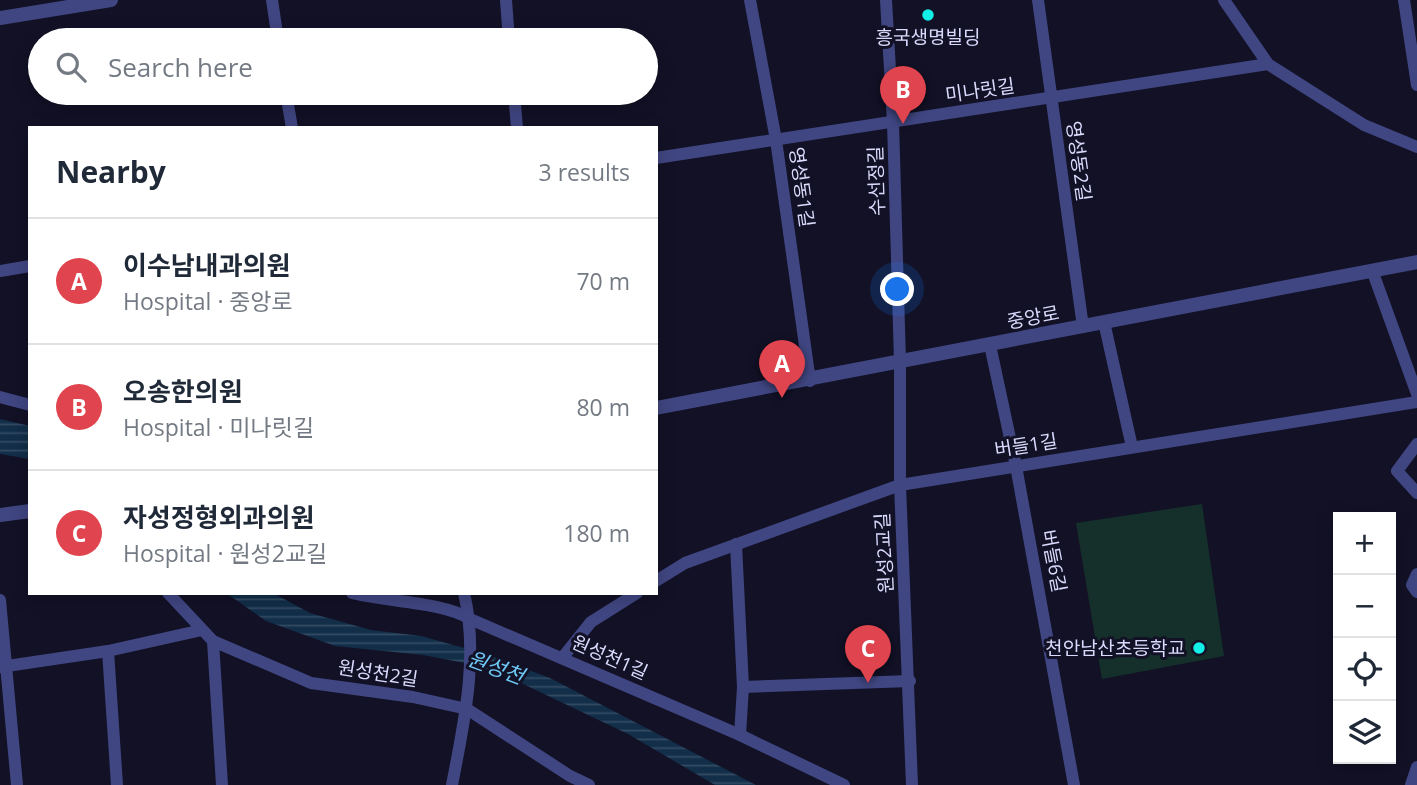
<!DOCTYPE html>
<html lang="en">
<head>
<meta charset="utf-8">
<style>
	:root { --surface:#fff; --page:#f2f2f3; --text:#1f2937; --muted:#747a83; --line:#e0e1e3; --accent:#d93025 }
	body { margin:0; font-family:"Open Sans","Noto Sans KR",sans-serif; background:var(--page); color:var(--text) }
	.controls { position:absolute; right:21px; bottom:21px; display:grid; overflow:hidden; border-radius:0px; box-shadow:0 4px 18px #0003 }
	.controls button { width:63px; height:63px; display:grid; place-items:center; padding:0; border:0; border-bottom:2px solid var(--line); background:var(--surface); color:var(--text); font:35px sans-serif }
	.you { position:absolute; left:898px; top:290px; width:24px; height:24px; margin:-18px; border:5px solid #fff; border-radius:50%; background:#1a73e8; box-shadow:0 0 0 10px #1a73e833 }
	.badge { display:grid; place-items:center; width:46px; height:46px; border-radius:50%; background:var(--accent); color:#fff; font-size:23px; font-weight:700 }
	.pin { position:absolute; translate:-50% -58px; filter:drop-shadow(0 2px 4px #0008) }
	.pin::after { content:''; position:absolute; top:37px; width:24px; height:21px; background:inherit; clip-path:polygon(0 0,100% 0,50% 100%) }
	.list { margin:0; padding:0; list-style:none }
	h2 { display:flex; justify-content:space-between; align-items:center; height:91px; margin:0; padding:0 28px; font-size:30px }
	h2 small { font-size:23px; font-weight:400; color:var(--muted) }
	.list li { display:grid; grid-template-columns:46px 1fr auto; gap:21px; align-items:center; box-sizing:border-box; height:126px; padding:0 28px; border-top:2px solid var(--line) }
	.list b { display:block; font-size:26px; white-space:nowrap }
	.list p { margin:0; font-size:23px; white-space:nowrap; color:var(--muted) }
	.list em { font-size:23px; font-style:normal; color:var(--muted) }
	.icon { flex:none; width:38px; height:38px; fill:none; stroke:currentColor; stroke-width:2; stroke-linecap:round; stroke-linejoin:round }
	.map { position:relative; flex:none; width:1417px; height:785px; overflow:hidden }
	.search { position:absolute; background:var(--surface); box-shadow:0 4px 18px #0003; left:28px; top:28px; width:630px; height:77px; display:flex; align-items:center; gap:18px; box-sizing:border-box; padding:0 24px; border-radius:38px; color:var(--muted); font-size:26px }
	.panel { position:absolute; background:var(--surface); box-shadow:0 4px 18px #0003; left:28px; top:126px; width:630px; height:469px; border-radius:0px }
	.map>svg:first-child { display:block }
	.pitch { fill:#15302b }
	.water { fill:url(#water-rules) }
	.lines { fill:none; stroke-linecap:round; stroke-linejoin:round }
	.minor { stroke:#404682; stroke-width:12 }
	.tertiary { stroke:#404682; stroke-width:14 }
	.poi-dot { fill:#13eee7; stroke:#121126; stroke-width:2.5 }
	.labels { text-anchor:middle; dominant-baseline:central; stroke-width:6; stroke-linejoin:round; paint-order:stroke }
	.poi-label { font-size:19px; fill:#d9dafc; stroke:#121126 }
	.street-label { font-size:19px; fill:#d9dafc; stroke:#121126 }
	.water-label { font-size:21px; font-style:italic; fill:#6fc9f5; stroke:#121126 }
</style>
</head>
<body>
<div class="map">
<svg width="1417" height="785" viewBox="0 0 1417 785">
	<defs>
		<pattern id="water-rules" width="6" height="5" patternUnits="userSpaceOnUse" patternTransform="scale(1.75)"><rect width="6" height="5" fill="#122e49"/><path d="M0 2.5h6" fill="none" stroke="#344c64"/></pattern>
	</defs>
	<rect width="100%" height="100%" fill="#121126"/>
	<path class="pitch" d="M1202,504L1224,656L1102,679L1076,523Z"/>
	<g class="water">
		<path d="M0,419L30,426V459L0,454Z"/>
		<path d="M226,593H273L310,613L371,630L421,636L486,654L550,678L756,785H715L628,734L519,682L475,665L423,655L335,646L266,621Z"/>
	</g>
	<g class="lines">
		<g class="minor">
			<path d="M272,0L278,40"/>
			<path d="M506,0L509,40"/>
			<path d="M750,0L776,140L810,381"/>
			<path d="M886,0L893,122L900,362V485L912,785"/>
			<path d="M1038,0L1083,327"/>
			<path d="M1224,0L1268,64L1364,125L1417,147"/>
			<path d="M1404,0L1417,85"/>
			<path d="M286,93L292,128"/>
			<path d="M514,93L517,128"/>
			<path d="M656,158L1268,64"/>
			<path d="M1372,270L1417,394"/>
			<path d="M0,271L30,266"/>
			<path d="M1104,322L1132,447"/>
			<path d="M990,345L1016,466L1074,785"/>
			<path d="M0,397L30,405"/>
			<path d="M1417,444L1397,471L1417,493"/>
			<path d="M736,544L743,687L740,735"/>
			<path d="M1417,574L1412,585L1417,592"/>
			<path d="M656,581L685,563L900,485L1417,402"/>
			<path d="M168,593L213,641L311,683L413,697L467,709L570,776L589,785"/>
			<path d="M352,593C387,602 444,602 470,619L740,735L844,785"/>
			<path d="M0,600L17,785"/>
			<path d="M213,641L222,785"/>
			<path d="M108,651L117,785"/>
			<path d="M563,657L591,622L637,593"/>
			<path d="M0,667L108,651L202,630"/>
			<path d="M743,687L910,681"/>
			<path d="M452,785C464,723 479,656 464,593"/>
			<path d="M1411,785L1417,767"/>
		</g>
		<g class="tertiary">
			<path d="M0,18L111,0"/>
			<path d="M656,408L1417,262"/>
			<path d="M0,515L30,511"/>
		</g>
	</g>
	<g class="poi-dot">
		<circle cx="928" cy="15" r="7"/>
		<circle cx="1199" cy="648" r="7"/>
	</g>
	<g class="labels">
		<g class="poi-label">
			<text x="928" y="37">흥국생명빌딩</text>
			<text x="1185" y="648" text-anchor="end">천안남산초등학교</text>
		</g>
		<g class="street-label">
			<text transform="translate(980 90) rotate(-8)">미나릿길</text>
			<text transform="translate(1079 161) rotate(82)">영성동2길</text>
			<text transform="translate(876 181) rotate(-92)">수선정길</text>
			<text transform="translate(802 187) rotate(82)">영성동1길</text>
			<text transform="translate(1033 317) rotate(-11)">중앙로</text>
			<text transform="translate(1026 445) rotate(-9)">버들1길</text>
			<text transform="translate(884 553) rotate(-93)">원성2교길</text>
			<text transform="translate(1054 561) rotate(79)">버들6길</text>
			<text transform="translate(610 657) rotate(24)">원성천1길</text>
			<text transform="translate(378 673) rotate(9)">원성천2길</text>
		</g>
		<g class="water-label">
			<text transform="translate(496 667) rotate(20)">원성천</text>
		</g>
	</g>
</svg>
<div class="controls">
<button>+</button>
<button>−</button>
<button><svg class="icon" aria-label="locate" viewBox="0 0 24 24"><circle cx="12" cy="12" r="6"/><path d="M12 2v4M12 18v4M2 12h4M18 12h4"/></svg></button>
<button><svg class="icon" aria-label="layers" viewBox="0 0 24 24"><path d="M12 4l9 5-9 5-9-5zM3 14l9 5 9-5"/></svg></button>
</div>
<div class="you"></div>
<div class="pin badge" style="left:782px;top:398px;background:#e0444e">A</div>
<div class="pin badge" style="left:903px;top:124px;background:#e0444e">B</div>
<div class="pin badge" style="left:868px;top:683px;background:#e0444e">C</div>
<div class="search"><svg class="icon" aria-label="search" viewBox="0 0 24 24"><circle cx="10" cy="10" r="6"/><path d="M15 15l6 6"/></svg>Search here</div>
<section class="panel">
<h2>Nearby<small>3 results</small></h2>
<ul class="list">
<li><span class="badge" style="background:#e0444e">A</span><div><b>이수남내과의원</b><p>Hospital · 중앙로</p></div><em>70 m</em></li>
<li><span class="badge" style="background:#e0444e">B</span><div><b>오송한의원</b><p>Hospital · 미나릿길</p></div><em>80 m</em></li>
<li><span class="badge" style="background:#e0444e">C</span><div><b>자성정형외과의원</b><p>Hospital · 원성2교길</p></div><em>180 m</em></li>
</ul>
</section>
</div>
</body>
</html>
